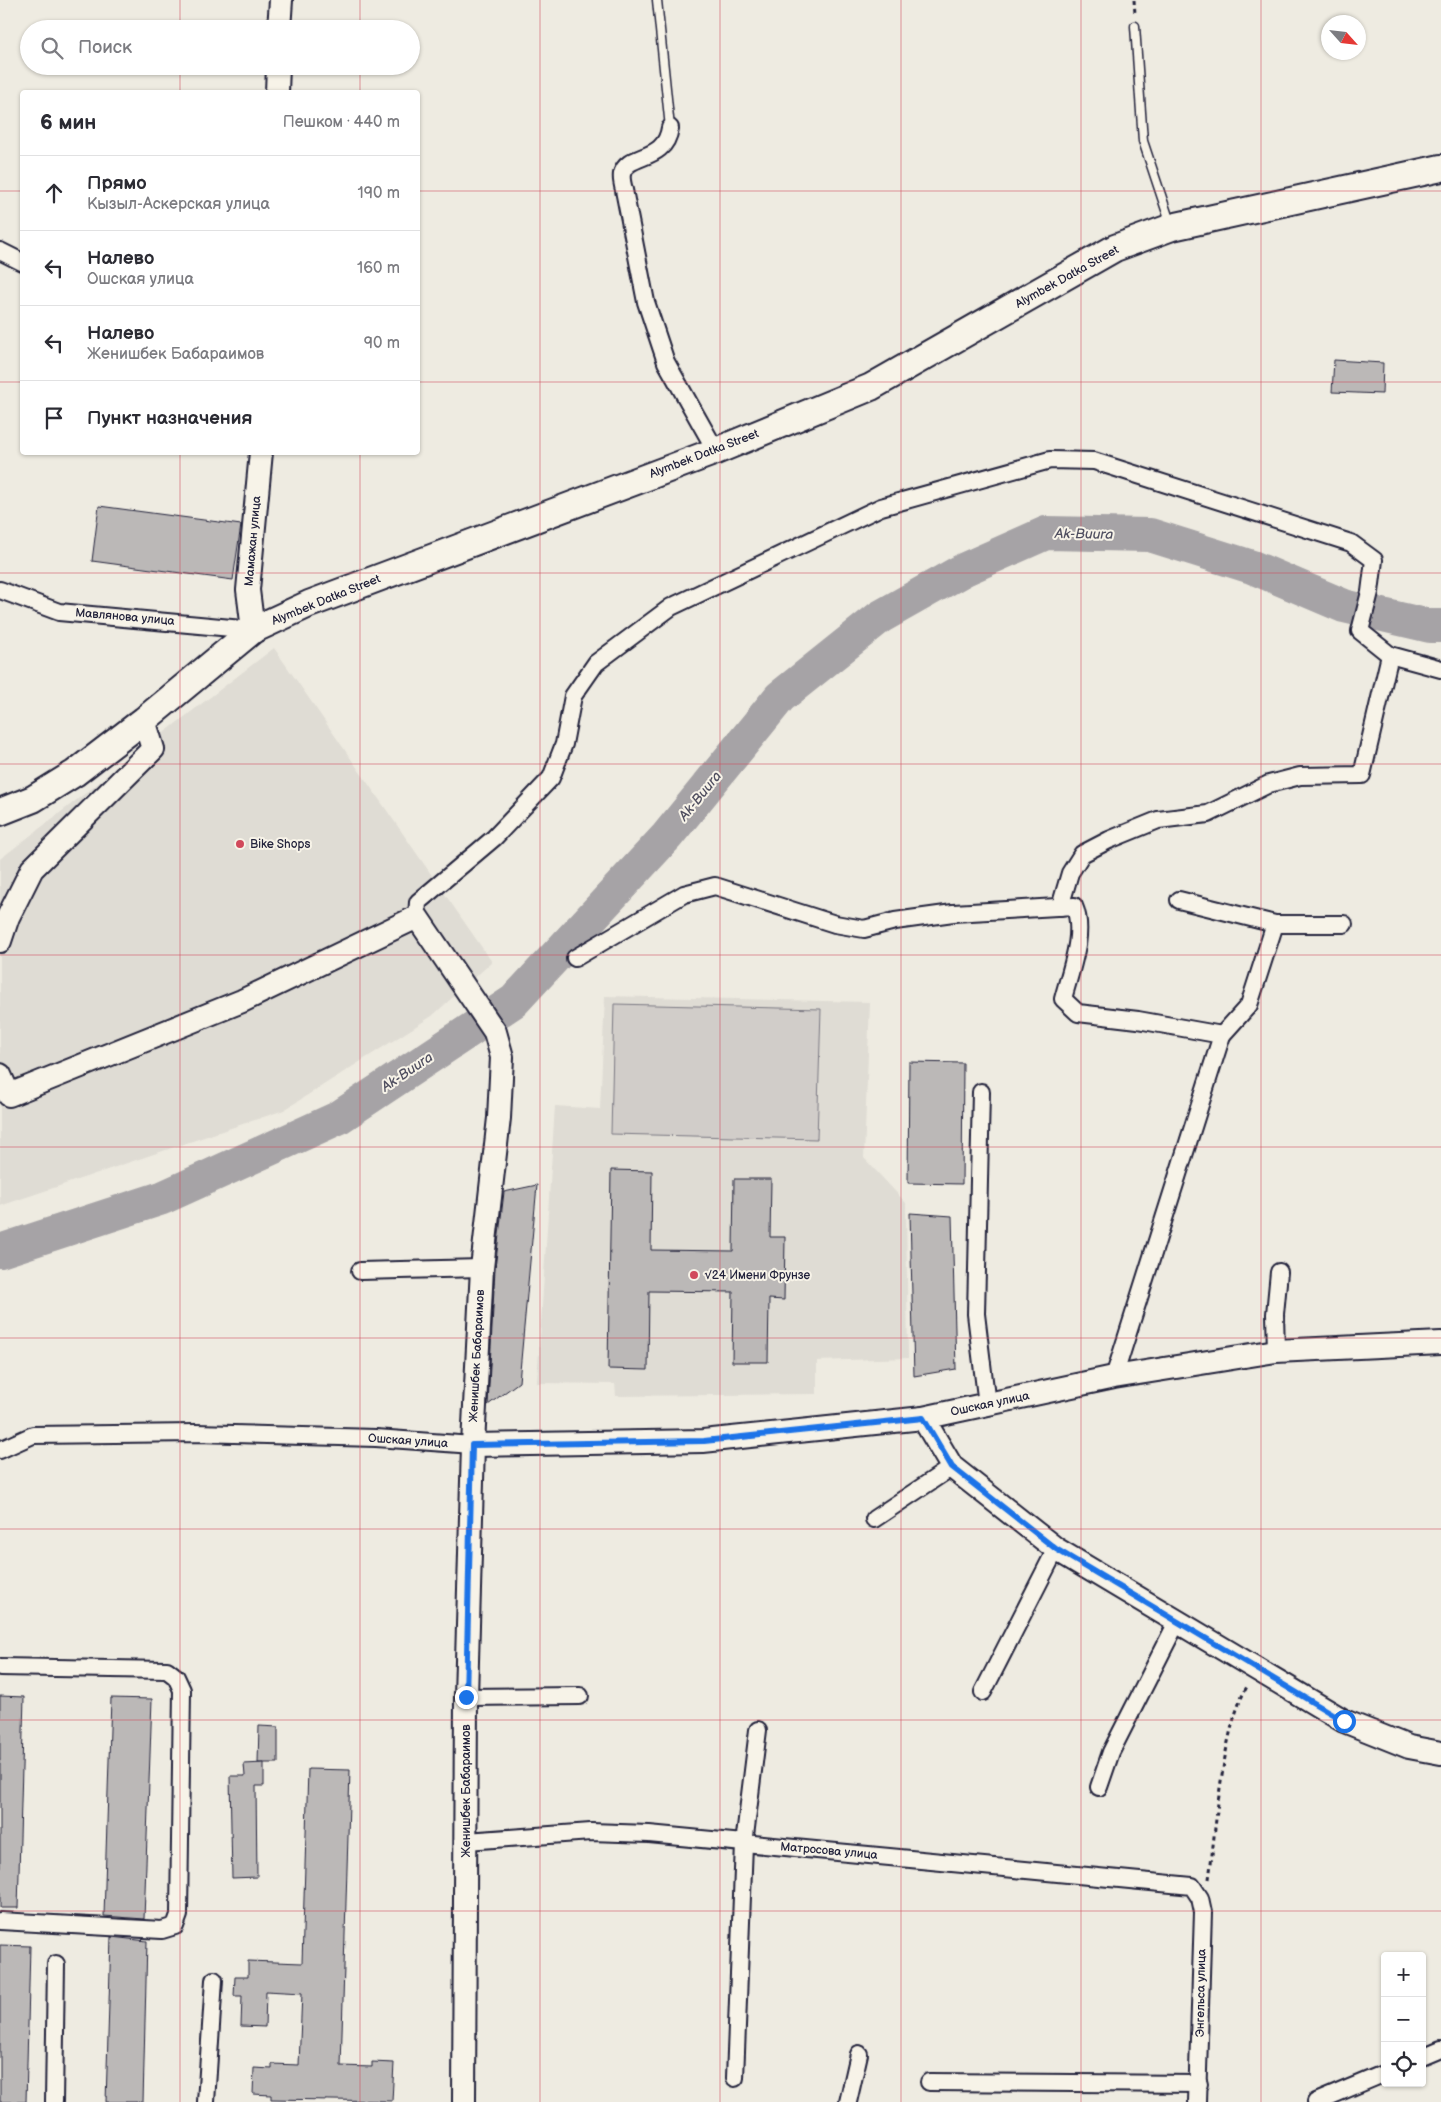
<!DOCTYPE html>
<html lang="ru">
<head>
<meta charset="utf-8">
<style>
	:root { --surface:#fff; --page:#f2f2f3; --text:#2b2b33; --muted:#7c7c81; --line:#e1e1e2 }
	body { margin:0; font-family:"Balsamiq Sans",sans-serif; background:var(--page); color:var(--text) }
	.controls { position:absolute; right:15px; bottom:15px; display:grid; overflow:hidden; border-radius:5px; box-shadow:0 1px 4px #0004 }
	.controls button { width:45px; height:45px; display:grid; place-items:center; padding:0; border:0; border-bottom:1px solid var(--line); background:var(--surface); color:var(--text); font:25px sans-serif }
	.compass { position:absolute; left:1321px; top:15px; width:45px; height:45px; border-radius:50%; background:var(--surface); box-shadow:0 1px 4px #0004; rotate:117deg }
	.stop { position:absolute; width:15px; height:15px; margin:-11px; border:4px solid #1a73e8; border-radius:50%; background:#fff }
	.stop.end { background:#1a73e8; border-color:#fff; box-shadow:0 1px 5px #0008 }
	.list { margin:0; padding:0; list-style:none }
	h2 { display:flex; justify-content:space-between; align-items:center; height:65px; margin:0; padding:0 20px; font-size:21px }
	h2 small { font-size:16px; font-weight:400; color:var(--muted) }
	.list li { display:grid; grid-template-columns:32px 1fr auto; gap:15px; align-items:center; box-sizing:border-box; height:75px; padding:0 20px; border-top:1px solid var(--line) }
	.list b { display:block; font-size:19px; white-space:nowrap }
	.list p { margin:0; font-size:16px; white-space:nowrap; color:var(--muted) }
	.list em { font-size:16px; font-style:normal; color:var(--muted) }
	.icon { flex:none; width:28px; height:28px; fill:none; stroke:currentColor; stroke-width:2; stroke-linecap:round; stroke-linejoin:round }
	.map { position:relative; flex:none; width:1441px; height:2102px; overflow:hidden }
	.search { position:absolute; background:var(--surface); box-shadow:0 1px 4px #0004; left:20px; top:20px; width:400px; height:55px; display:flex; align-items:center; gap:12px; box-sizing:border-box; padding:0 18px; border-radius:28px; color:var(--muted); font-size:19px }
	.panel { position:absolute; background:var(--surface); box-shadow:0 1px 4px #0004; left:20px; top:90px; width:400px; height:365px; border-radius:5px }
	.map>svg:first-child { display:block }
	.built { fill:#dfdcd4 }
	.green { fill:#d1cdc9; stroke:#7a7882 }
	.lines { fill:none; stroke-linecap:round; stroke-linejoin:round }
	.river { stroke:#a6a3a6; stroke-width:34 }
	.building { fill:#bbb8b7; stroke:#22223b }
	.lane-casing { stroke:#22223b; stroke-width:11 }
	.street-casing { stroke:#22223b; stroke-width:20 }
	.secondary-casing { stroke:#22223b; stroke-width:26 }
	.primary-casing { stroke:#22223b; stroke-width:30 }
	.path { stroke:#22223b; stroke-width:3; stroke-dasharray:4 4; stroke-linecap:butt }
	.lane { stroke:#f7f3e8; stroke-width:8 }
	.street { stroke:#f7f3e8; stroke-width:16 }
	.secondary { stroke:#f7f3e8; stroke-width:22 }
	.primary { stroke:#f7f3e8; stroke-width:26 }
	.route { stroke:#1a73e8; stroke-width:6 }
	.grid { fill:none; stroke:#d1495b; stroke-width:1; stroke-opacity:0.55 }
	.poi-dot { fill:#d1495b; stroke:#f7f3e8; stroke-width:2 }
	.labels { text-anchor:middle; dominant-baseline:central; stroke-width:4; stroke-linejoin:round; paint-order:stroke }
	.street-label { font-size:12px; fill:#22223b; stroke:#f7f3e8 }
	.poi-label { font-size:12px; fill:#22223b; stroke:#f7f3e8; text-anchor:start }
	.water-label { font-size:14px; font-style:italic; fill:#504f60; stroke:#f7f3e8 }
</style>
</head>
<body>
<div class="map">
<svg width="1441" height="2102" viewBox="0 0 1441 2102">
	<rect width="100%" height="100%" fill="#eeebe1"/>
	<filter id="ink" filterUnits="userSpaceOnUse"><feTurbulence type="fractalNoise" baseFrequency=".02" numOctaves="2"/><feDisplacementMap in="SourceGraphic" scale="10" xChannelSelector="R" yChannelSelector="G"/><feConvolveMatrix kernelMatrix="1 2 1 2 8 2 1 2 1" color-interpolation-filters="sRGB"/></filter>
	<g filter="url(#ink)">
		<g class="built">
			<path d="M274,648L492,962L432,1016L284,1110L0,1206V859Z"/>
			<path d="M605,996L870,1002L864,1158L906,1203L908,1358L817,1361V1394L616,1396L615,1384L537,1383L555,1106L600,1109Z"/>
		</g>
		<path class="green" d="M614,1004L821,1009L817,1139L611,1134Z"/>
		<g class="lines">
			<path class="river" d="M0,1251L162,1198L338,1118L514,1001L667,836L780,697L880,617L965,569L1046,533L1150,535L1252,567L1344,606L1430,626H1441"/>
		</g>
		<g class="building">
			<path d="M1334,360L1383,363L1382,394L1332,392Z"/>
			<path d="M99,506L241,525L233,580L92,561Z"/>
			<path d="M909,1062L963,1063L962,1184L908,1183Z"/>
			<path d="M611,1170L652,1171L651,1250L733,1251L734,1179H771L770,1237H785L784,1300L769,1299L768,1362H732L733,1292L649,1291L648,1370L608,1369Z"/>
			<path d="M537,1185L519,1382L488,1405L495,1269L504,1192Z"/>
			<path d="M910,1213L952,1216L956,1369L914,1376Z"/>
			<path d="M0,1696L24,1697L18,1908H0Z"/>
			<path d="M111,1698L152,1699L144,1919L104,1916Z"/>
			<path d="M259,1726L278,1727V1763H258Z"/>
			<path d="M264,1763V1786H256L257,1877L232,1878L230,1776H245L244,1764Z"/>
			<path d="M308,1769L350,1770L341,2066L372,2067V2062L394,2063L392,2101L271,2099V2095L253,2094L254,2068L272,2069V2064L299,2065L302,1993L266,1991L265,2027L241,2026L242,1996H234L235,1977H248V1961L302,1963Z"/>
			<path d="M111,1937L147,1941L143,2102H106Z"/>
			<path d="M0,1945L30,1946L26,2102H0Z"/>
		</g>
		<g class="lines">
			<g class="lane-casing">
				<g id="lane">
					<path d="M657,0L670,128"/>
					<path d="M1135,26L1143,141L1171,225"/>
				</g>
			</g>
			<g class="street-casing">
				<g id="street">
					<path d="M670,128C665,163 627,152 622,174C621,179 623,186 624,190L646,302L666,362L716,451"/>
					<path d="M0,251L22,262"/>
					<path d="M0,590L59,612L253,630"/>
					<path d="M1179,900L1275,924H1344"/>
					<path d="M1060,907L1070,873L1082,854L1109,840L1158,820L1208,814L1269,784L1300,776L1362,775L1390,655"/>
					<path d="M417,917L418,902L494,838L551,778L564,744L573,696L596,663L671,607L881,507L1050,460L1094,461L1351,543L1374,560L1370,592L1360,631L1390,655L1441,669"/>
					<path d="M575,958L684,894L715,886L835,924L864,929L895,921L953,913L1074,906C1086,933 1070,971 1063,999L1078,1013L1138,1020L1222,1035L1114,1377"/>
					<path d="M1222,1035L1249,1005L1275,924"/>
					<path d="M981,1092L976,1314L987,1405"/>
					<path d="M360,1271L482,1268"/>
					<path d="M1276,1351L1275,1314L1279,1272"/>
					<path d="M0,1450L33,1435L196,1433L376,1438L473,1445"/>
					<path d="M874,1519L952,1467"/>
					<path d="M0,1667L167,1670L176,1677L182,1690L179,1915L175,1926L162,1930L0,1921"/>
					<path d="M983,1692L1056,1549"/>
					<path d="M466,1697L580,1696"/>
					<path d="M1099,1787L1111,1752L1178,1620"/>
					<path d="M466,1841L591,1832L649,1834L1192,1886L1200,1898L1203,1912L1197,2102"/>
					<path d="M1422,2057L1441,2049"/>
					<path d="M735,2078L744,1844L758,1730"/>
					<path d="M929,2082L1199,2084"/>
					<path d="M54,2102L56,1964"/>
					<path d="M206,2102L214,1980"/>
					<path d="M848,2102L859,2054"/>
					<path d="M1316,2102L1385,2073"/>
				</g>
			</g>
			<g class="secondary-casing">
				<g id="secondary">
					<path d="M279,29L281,0"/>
					<path d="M277,92L278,66"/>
					<path d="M253,630L248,590L261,452"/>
					<path d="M0,941L8,917L32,869L153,749L144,720"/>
					<path d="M0,1075L9,1095L242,1001L417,917L495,1032L502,1057L499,1118L482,1268L473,1445L466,1697L464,2102"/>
					<path d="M923,1418L952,1467L1056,1549L1344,1721L1409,1747L1441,1753"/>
					<path d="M473,1445L703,1441L923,1418L1114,1377L1276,1351L1441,1343"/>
				</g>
			</g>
			<g class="primary-casing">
				<path id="primary" d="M0,812L33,799L75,773L144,720L253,630L309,604L716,451L871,387L1115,248L1172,227L1441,168"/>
			</g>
			<g class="path">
				<path d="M1134,0L1135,14"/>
				<path d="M1209,1879C1216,1828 1222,1727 1248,1685"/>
			</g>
			<use href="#lane" class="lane"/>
			<use href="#street" class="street"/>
			<use href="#secondary" class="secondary"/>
			<use href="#primary" class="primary"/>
		</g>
	</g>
	<g class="lines" filter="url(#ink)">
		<path class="route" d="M466,1697L472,1445L704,1441L923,1418L952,1467L1056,1549L1344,1721"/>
	</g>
	<path class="grid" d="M180,0V29M360,0V29M540,0V2102M720,0V2102M901,0V2102M1081,0V2102M1261,0V2102M180,66V92M360,66V92M0,191H22M418,191H1441M0,382H22M418,382H1441M180,452V2102M360,452V2102M0,573H1441M0,764H1441M0,955H1441M0,1147H1441M0,1338H1441M0,1529H1441M0,1720H1441M0,1911H1441"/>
	<g class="poi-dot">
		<circle cx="240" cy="844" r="5"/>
		<circle cx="694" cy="1275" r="5"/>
	</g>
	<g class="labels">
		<g class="street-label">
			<text transform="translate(1067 277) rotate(-29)">Alymbek Datka Street</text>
			<text transform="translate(704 454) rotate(-21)">Alymbek Datka Street</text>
			<text transform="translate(253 541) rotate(-85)">Мамажан улица</text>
			<text transform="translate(326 600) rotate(-22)">Alymbek Datka Street</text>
			<text transform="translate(125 617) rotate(5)">Мавлянова улица</text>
			<text transform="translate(477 1356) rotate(-87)">Женишбек Бабараимов</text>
			<text transform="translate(990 1404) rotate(-12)">Ошская улица</text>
			<text transform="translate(408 1441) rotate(4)">Ошская улица</text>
			<text transform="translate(466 1791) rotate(-90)">Женишбек Бабараимов</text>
			<text transform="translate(829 1851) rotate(5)">Матросова улица</text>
			<text transform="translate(1201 1993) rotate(-89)">Энгельса улица</text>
		</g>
		<g class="poi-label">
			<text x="250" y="844">Bike Shops</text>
			<text x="704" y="1275">√24 Имени Фрунзе</text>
		</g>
		<g class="water-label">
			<text transform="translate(1084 534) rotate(1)">Ak-Buura</text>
			<text transform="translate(700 796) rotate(-51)">Ak-Buura</text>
			<text transform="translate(407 1072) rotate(-34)">Ak-Buura</text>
		</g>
	</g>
</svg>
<div class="controls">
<button>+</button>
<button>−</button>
<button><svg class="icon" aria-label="locate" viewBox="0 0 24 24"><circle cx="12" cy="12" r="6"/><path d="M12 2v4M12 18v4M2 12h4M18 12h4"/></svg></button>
</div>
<svg class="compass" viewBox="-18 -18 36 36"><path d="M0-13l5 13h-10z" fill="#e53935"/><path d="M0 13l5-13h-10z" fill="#7c7c81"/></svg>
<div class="stop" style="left:1344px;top:1721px"></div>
<div class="stop end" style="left:466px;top:1697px"></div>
<div class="search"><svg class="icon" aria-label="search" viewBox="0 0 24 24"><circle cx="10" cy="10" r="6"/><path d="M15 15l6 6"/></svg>Поиск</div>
<section class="panel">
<h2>6 мин<small>Пешком · 440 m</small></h2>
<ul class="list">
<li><svg class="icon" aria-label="ahead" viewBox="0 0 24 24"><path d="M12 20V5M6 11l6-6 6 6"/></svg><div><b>Прямо</b><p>Кызыл-Аскерская улица</p></div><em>190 m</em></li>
<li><svg class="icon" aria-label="left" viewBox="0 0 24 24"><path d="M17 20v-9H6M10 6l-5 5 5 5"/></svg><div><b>Налево</b><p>Ошская улица</p></div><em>160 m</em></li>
<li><svg class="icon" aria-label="left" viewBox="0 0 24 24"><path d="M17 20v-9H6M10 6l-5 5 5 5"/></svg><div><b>Налево</b><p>Женишбек Бабараимов</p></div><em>90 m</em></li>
<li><svg class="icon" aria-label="arrive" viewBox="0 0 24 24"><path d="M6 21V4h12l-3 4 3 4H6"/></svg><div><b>Пункт назначения</b></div></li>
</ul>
</section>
</div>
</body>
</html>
